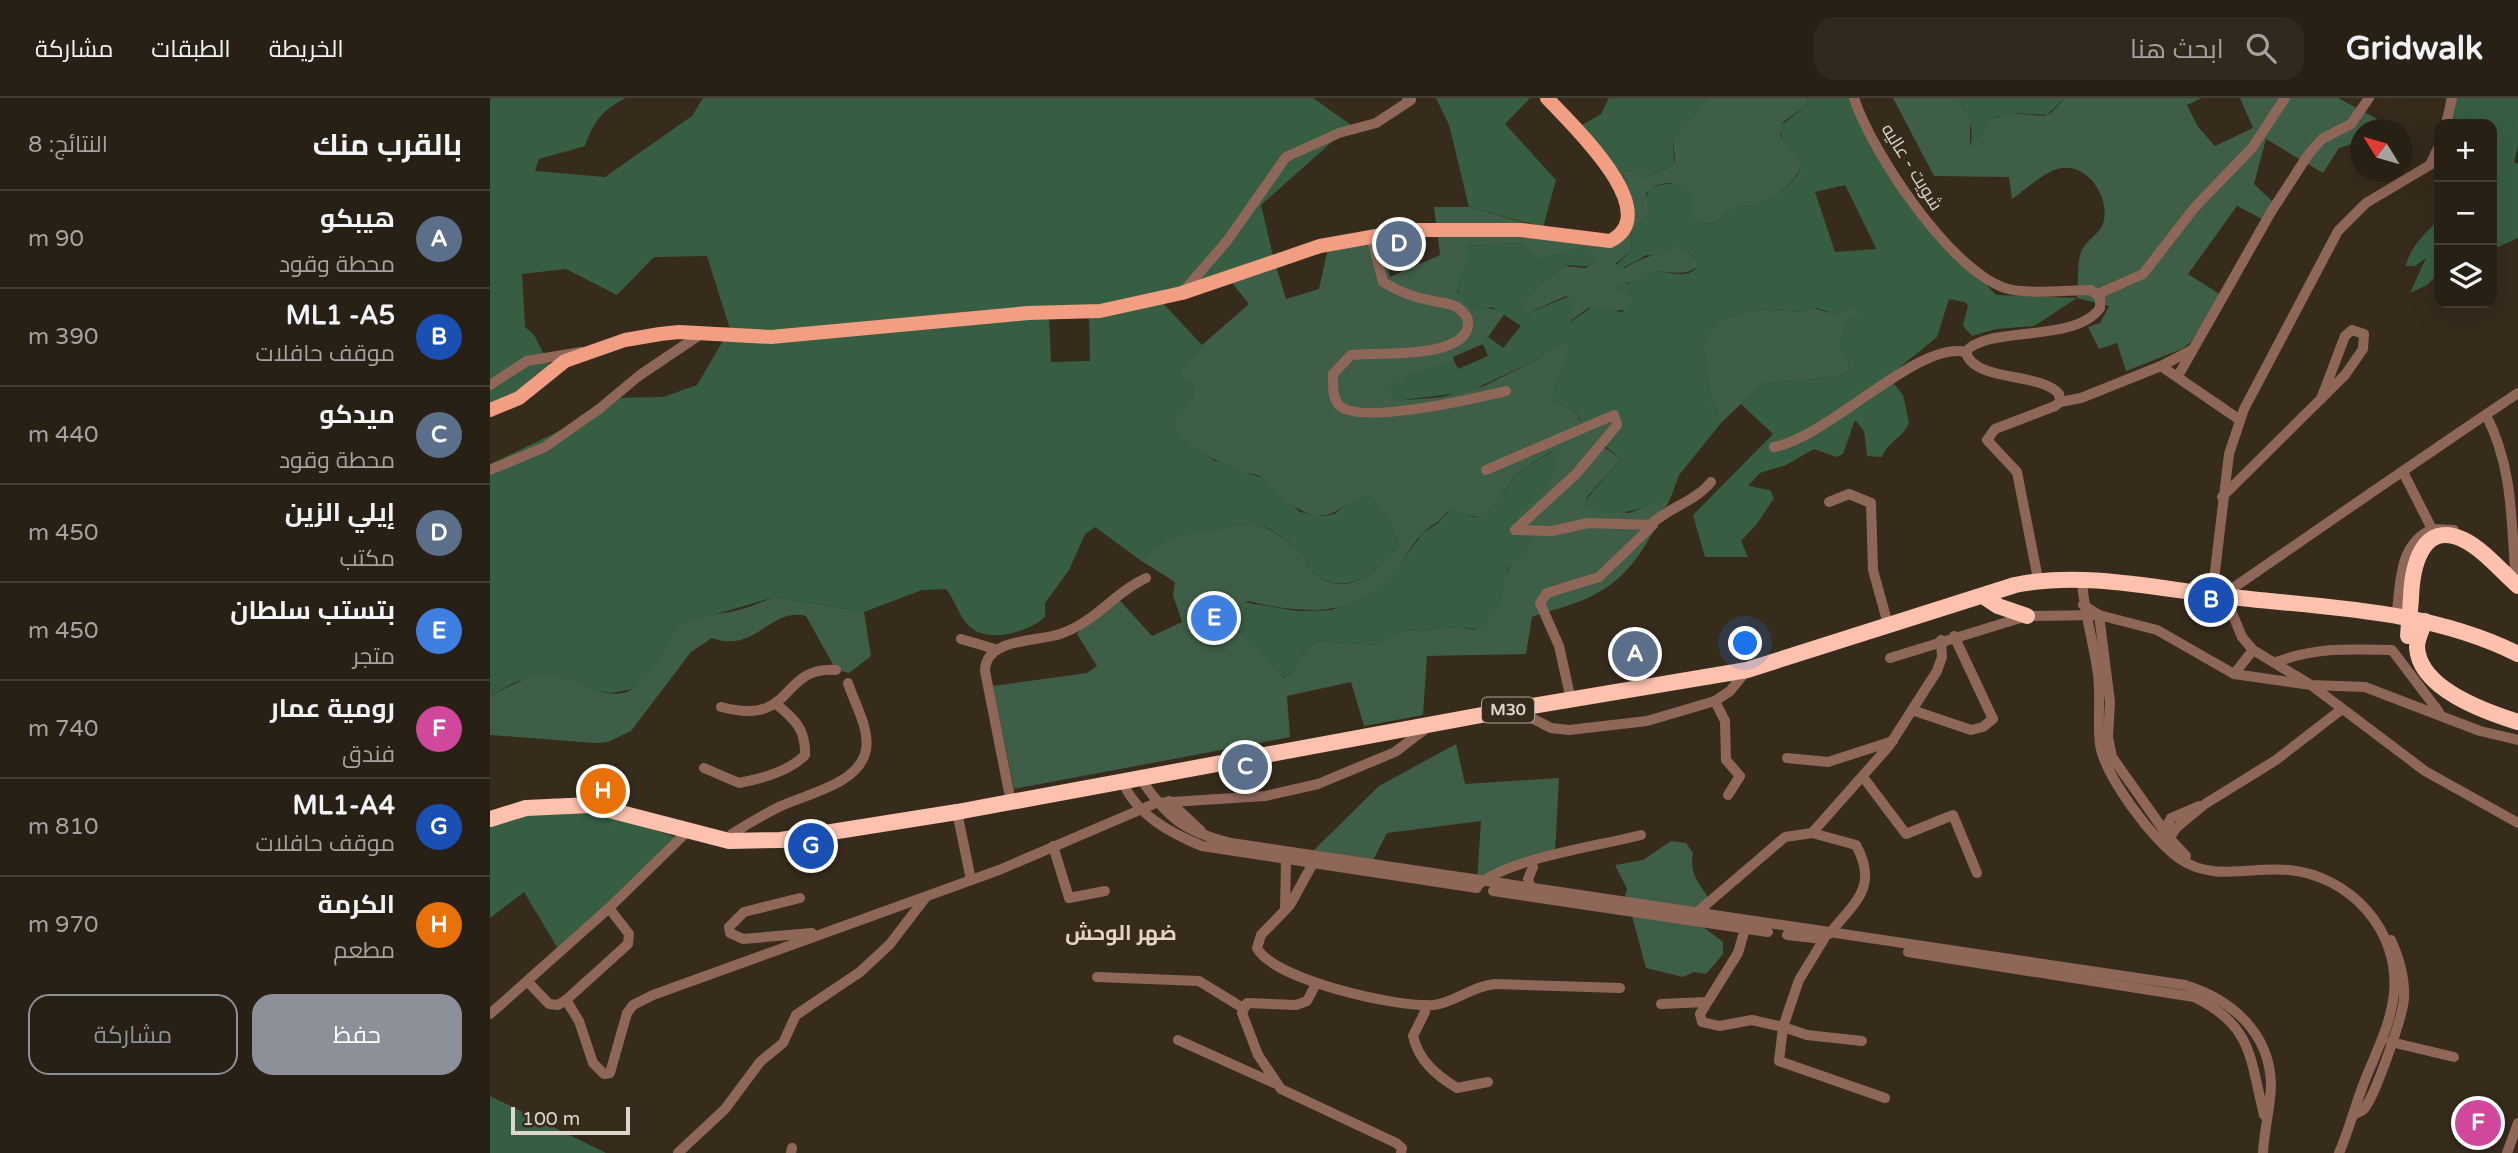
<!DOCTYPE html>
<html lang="ar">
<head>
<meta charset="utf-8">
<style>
	:root { --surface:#292015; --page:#31281e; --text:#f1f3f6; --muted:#a5a3a0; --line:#453e34; --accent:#8c9099 }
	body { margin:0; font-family:"Varela Round",Cairo,sans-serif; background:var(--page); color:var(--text); direction:rtl }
	.controls { position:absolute; right:21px; top:21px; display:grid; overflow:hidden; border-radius:14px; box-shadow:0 7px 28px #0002 }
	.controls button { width:63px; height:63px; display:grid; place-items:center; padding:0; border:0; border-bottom:2px solid var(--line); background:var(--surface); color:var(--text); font:35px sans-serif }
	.compass { position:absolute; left:1860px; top:21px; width:63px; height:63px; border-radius:50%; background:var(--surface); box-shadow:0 7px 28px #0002; rotate:307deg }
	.scale { position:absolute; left:21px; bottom:18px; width:119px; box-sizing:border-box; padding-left:7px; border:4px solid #ddd6cc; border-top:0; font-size:19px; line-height:24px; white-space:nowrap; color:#ddd6cc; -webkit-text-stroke:5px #372b1c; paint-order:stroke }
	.you { position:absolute; left:1256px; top:546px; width:24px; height:24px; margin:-18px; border:5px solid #fff; border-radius:50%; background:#1a73e8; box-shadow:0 0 0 10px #1a73e833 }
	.badge { display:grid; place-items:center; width:46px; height:46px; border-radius:50%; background:var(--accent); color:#fff; font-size:23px; font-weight:700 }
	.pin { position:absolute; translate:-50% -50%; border:4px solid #fff; box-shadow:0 2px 7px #0006 }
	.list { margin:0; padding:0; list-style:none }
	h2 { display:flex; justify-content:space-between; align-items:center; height:91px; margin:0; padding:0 28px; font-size:30px }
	h2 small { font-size:23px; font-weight:400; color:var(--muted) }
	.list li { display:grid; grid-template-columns:46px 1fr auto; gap:21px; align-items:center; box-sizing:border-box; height:98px; padding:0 28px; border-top:2px solid var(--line) }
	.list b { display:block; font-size:26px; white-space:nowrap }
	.list p { margin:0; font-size:23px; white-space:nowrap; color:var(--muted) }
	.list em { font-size:23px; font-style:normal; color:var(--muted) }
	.actions { display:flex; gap:14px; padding:21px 28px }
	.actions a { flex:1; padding:16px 0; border:2px solid var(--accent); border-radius:21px; text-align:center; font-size:24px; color:var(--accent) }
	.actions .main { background:var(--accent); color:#fff }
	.icon { flex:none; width:38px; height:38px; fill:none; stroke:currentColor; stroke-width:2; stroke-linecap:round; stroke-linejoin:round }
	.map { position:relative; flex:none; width:2028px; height:1055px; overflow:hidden; direction:ltr }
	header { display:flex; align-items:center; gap:42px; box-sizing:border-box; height:98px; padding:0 35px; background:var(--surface); border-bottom:2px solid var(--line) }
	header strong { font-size:33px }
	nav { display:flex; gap:38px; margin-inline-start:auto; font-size:24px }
	.search { width:490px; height:63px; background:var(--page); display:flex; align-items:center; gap:18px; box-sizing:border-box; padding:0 24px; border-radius:21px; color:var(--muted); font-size:26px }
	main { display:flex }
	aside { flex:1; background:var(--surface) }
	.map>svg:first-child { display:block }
	.green { fill:#3f5e47; fill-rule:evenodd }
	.forest { fill:#375e42; fill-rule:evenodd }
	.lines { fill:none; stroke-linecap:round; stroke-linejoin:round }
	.minor { stroke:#8f6759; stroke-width:10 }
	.major { stroke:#f19e82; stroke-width:14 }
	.highway { stroke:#fdc1ad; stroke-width:16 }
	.highway-bridge { stroke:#fdc1ad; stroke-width:16 }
	.labels { text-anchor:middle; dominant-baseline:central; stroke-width:7; stroke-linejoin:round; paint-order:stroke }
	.shield { fill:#372b1c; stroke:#aba397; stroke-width:2 }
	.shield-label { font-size:16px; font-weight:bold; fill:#ddd6cc }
	.street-label { font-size:18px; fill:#ddd6cc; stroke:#372b1c }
	.quarter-label { font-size:21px; font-weight:bold; fill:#e5d5c2; stroke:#372b1c }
</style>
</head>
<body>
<header>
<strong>Gridwalk</strong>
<div class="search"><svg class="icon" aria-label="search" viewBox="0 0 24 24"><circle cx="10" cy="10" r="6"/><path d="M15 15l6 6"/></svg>ابحث هنا</div>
<nav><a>الخريطة</a><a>الطبقات</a><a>مشاركة</a></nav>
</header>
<main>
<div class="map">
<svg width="2028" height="1055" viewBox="0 0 2028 1055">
	<rect width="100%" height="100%" fill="#372b1c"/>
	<g class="green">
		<path d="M1218,0H1318L1317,7L1293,24L1290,38L1313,65C1301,93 1275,109 1245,108C1230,121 1223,131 1202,122L1201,94C1188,83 1167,81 1156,96L1159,115L1141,136L1142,152L1125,166L1135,170C1152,158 1170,157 1189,148L1210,164L1207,169C1190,181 1177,170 1159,175C1150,177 1143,185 1134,186L1144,200L1137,211L1126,213L1098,210L1079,224L1085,201L1076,198L1036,216L1031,209L1048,187L1074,168L1095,170L1105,163L1091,150L1059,159H1043L1031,146C1012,144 997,150 978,147V166L967,193C992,228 983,201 1015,215L993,246L963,259L964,263L921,277L902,287L916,302L952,299L994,288L1046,262L1068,246L1076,244L1080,249L1066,303L1087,316L1089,322L1125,314L1130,317L1121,327L1115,350L1131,361L1096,400L1098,410L1139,415L1181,399C1163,434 1146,474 1109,494C1090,506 1064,511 1042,519L1036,556L937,558L933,617L874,628L861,584L797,598L800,639L524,691L503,588L597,575L607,568L587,536L623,495L662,538L692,524L683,497L685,484L650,462C658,456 666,446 675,443C692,436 760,422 774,429C787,435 804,448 813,458C816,463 817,468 821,472C852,504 888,475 909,447L895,413L854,407C829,431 802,409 781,390C777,387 774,381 770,378C764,375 756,376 749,373C728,363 703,353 686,334L685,322L702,300L703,288L693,281V270L712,247L759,206L734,175L783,158L796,201L829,191L840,141L888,134L900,179L950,157L944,109H979L1108,146L1131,127L1134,74L1137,72L1155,79L1180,69L1185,63L1183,41ZM1062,353L1067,358L1059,385L1028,414C1022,431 1028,447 1023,463C1022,468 1017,472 1016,477C1011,502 1006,516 985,532L970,529L915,533L887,547L829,543L817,550L803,573L793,580L736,518L758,503C805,515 865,521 901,480C912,466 920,448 933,435C941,427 950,424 957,414C972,411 983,423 996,417L1027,375Z"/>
		<path d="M1403,0H1468L1480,21V48L1502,21L1520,15L1554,18L1561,15L1575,0H1712L1697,7L1708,29L1725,48L1763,30L1750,0H1848L1902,29L1870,32V44L1849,50L1833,75L1776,41L1764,86L1783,104L1772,121L1747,108L1698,176L1731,197L1701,244L1692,251L1636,273L1627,245L1609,251L1598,229L1610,225L1619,208L1587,200C1589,187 1586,164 1592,152C1598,140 1611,136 1614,122C1619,97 1596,63 1567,71C1552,76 1535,92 1522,101L1519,79L1444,78Z"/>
		<path d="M1365,208L1371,210L1368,217L1357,225L1350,248L1360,270L1349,279L1272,286L1232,324L1221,302L1213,244L1229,222L1267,211L1311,214L1322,209C1336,216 1351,217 1365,208Z"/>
		<path d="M285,499L374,514L381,558L359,575L346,572L316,518C280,509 266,556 222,540L201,554L141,633L118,644L105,645L0,637V598C18,590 40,575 60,576C87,578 114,607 143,591C153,585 172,545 184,534C203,515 225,518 249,512C261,509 273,503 285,499Z"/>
		<path d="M966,646L975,686L1069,680L1065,755L987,783L991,723L897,735L881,766L824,752L889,688Z"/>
		<path d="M1181,743L1196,745L1203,755C1199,777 1209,784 1219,801L1209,826L1233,844V856L1216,876L1204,874L1193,879L1156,870L1141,814L1134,802L1137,791L1125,767L1153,762Z"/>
	</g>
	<g class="forest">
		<path d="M0,0H136C113,11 103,24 95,48L49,61L45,73L115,79L202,18L213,0H823L861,27L771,107L783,158L668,200L712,247L693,270V281L703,288L702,301L686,322L687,334L725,363L738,365L749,373L771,379L810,414L833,418L845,416L854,407L880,396L895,413L909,447C888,475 852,503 821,472C817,468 816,463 813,459C804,447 787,435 775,429C760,422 692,437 675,443C667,446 658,456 650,462L605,429L595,436L579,472L555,505V519C539,534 497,546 479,528C469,518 465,502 456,491L432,492L374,514L285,499L198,524L181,537L173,557L150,587L143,591L121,595L107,593L74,579L54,576L26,584L0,598V366L88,324L118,300L173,299L207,287L240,231L217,158L164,159L127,197L76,171L32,176L35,229L44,237L65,277L0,312ZM599,216L600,263L561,264L559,219Z"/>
		<path d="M946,0H1040L1015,26L1066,82L1053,129L979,109L959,27Z"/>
		<path d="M1119,0H1218L1183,41L1184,67L1155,79L1137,72L1134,74L1133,90L1085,31L1111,16Z"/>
		<path d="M1318,0H1359L1369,25L1459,146L1506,197L1587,200L1544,228L1506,231L1482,238L1473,228L1478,208L1475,204L1459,201L1447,239L1409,270L1402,283L1413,297L1419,325C1413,340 1398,343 1392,359L1377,358L1374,333L1365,322L1353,356L1347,359L1324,351L1296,367L1270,375L1258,388L1280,392L1284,400L1267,426L1251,443L1258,459H1215L1203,417L1283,336L1251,306L1272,286L1349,279L1360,270L1350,248L1357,225L1368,217L1370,210L1365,208L1349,217L1322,209L1311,214L1267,211L1229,222L1213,244L1221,302L1232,324L1189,377L1181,399C1153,411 1120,424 1092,406L1131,361L1111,345L1130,317L1125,314L1092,327L1087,316L1066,303L1062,292L1080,249L1076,244L1068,246L1046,262L978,294L904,303L898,292C911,275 944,269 964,263L968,271L998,258L993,246L997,238L1013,250L1031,228L1002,209L984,213C972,207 966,193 967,180L978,166V147C996,150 1012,144 1031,146L1043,159H1059L1091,149L1105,163C1095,173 1087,165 1074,168L1048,187L1031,209L1036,216L1082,197L1085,201L1080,224L1102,209L1132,214L1144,200L1125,190L1123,183L1138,186C1145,180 1155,174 1164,173C1180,173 1201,184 1210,164L1189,148L1166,158L1157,157L1127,173L1123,170L1142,152L1141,136L1159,115L1156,101L1159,91C1174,84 1188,84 1202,91V122C1223,131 1230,121 1245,108C1273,109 1303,93 1313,65L1292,42L1290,28L1317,7ZM1355,87L1386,150V151L1345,154L1325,94Z"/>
		<path d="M1468,0H1575L1557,17L1524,15L1506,19L1484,47L1480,49C1485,29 1478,16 1468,0Z"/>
		<path d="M1956,0H2028V48L2024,64L2028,66V140L2008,149H2002V26H1954Z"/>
		<path d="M1949,121V175L1937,187L1920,195L1936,160L1925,168H1916C1920,148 1936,135 1949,121Z"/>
		<path d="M1063,353L1067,358C1065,374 1060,388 1048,400C1036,411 1028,411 1024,430L1040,439L1041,446L1034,457L1018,470L1012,502L993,532L970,529L915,533L887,547L829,543L817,550L803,573L792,580L736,518L742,508L752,504L808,513L841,512L881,497L900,480L933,435L948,425L962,410L983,419L996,417L1027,375Z"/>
		<path d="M63,700L189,740L70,854L34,794L0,820V714Z"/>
		<path d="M0,998L116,1055H0Z"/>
	</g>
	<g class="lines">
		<g class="minor">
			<path d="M1364,0C1381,53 1460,172 1515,190C1536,197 1577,192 1601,192L1610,199V210C1585,246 1495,227 1476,254C1483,284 1551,274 1569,296L1570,304L1565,308L1505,331L1497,342L1527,374L1547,476L1551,483"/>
			<path d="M1956,26L1962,0"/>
			<path d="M881,138L893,184C910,194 924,200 944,203C951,205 958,205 965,208C971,212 978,217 978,224C980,262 887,254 861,257L843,276C843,286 842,301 850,308C873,327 986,300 1016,293"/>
			<path d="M692,195L737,143L796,59L849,35L886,25L921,2L917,0"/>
			<path d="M1608,196L1653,176L1705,109L1762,50L1795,0"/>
			<path d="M1671,268L1702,252"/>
			<path d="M1688,278L1781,114L1818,57L1832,41L1861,26L1879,0"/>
			<path d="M0,287L37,263L91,254"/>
			<path d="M1570,304L1591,300L1671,268L1750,322"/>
			<path d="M1996,317C2024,371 2021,426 2026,486"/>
			<path d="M1284,349C1341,338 1428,242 1476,254"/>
			<path d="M0,372L55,349L109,311L150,277L211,236"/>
			<path d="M996,372L1124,317L1127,327L1086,376L1025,432L1062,433L1098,425L1163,427L1109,479L1057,495L1050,505L1069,548L1079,593"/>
			<path d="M1913,374L1942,431"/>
			<path d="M1732,399L1855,277L1873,251L1874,236L1862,232L1855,238L1831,301"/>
			<path d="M1339,404L1359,396L1381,405L1383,472L1396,519"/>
			<path d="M1160,427C1179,409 1205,404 1221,384"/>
			<path d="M1592,483C1594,515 1604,545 1608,577C1611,600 1607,623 1610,646C1614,677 1664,744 1690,761C1723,784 1763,768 1799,772C1860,778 1910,832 1904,895C1901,928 1883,960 1872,990C1864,1012 1858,1034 1849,1055"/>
			<path d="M1723,490L1739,356L1754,311L1848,133L1876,105L1940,67L1949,48"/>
			<path d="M1740,492C1836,426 1931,360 2028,295"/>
			<path d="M1735,498L1752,539L1763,552L1821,587L1935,673L2028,725"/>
			<path d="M1593,507L1609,517L1620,604L1618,639L1622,659L1680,741L1696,758"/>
			<path d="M1907,512C1911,481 1909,447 1942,431L1964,432"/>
			<path d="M471,541L505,551"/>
			<path d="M1400,560L1537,518L1609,517L1667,532L1744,576L1821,587L1875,589L1990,633L2028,642"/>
			<path d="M1786,564C1828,549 1858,551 1902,552L1949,614"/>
			<path d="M1744,576L1763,552"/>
			<path d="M231,609C307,629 288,568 346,572"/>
			<path d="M1024,611L1061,630L1079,632L1157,623L1225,603"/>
			<path d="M1422,612L1481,632L1493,629L1503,621L1464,538"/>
			<path d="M1297,660L1338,664L1403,643"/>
			<path d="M214,670L249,685C270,681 300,673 315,657C316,632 305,621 286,606"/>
			<path d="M649,678C675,718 694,734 741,745L1695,887C1741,901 1779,934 1781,985C1781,1008 1774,1032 1773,1055"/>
			<path d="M1373,679L1416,736L1463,717L1487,775"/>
			<path d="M632,682C645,716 680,735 712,748L987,790"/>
			<path d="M519,694L495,573C495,540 546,544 570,536C606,524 625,494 656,480"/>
			<path d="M1238,697L1250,678L1236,662L1235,623L1225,603L1240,593L1257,572"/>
			<path d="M679,703L711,733"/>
			<path d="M467,714L481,782"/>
			<path d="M1322,735L1399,648L1447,573L1452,559L1451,542"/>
			<path d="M242,736C257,726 273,717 289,709C315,696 369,687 376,652C380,630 364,605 358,585"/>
			<path d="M1672,737L1681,720L1709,708"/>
			<path d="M1678,743L1686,730L1715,706L1786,662L1852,611"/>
			<path d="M563,748L579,800L615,793"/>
			<path d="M822,767L800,807L771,837L767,850C784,882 908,910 944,907C966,904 982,888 1005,886L1130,890"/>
			<path d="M989,786C1021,760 1109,748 1151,737"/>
			<path d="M1041,791L1038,781L1043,769"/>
			<path d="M1003,793L1278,834"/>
			<path d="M310,800L254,814L239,829L240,835L253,841L322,835"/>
			<path d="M119,810L139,836L138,846L76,902L89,923L103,965L114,976L120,975L137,915L143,907L163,897L509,772L666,705L775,698L828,686L905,654L938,629"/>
			<path d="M795,812L796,762"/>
			<path d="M1205,816L1295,739L1322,735L1366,747C1389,789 1365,804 1339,836"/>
			<path d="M1255,831L1248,855L1210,916L1212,924L1229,928L1262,922L1293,929L1289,963L1395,1000"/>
			<path d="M1297,837L1333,841"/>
			<path d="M1334,841L1309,882L1293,929L1317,937L1372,943"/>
			<path d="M1418,854L1704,899C1763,927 1760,961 1774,1017"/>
			<path d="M607,879L709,883L753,910"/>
			<path d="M38,884L59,906L68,907L76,902"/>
			<path d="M826,886L817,903L806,907L757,905L752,915L768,957L791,991L906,1045L912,1050L911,1055"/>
			<path d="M1171,906L1216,904"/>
			<path d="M935,907V914L923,938C929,963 946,977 967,990L998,984"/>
			<path d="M0,916L119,810L197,734"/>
			<path d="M688,942L784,985"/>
			<path d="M1901,944L1964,959"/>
			<path d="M1865,1016C1867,1015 1872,1013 1874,1011C1885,998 1914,916 1914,899C1915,879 1909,860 1901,842"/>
			<path d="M188,1055L235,1011L270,964L293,945L306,917L370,874L400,846L436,799"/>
			<path d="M301,1055L302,1050"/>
			<path d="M2017,1055L2028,1025"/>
		</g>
		<path class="major" d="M0,312L29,300L75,263L135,242L170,236L189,234L281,239L538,215L610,213L692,195L830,148L920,132H1031L1120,143C1177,115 1081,26 1057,0"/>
		<g class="highway">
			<path d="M1493,498L1508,508L1537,518"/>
			<path d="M1921,500C1922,471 1931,421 1974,442C1994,452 2011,473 2028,488"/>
			<path d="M1935,523C1932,531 1927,541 1927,549C1929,591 1996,614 2028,624"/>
			<path d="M0,721L36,710L100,707L239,743L291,742L467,714L1024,611L1257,572L1525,487C1592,473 1665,490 1732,498C1832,510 1936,510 2028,556"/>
		</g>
		<path class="highway-bridge" d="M1918,538L1921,500"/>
	</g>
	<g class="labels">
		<rect class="shield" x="992" y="599.5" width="52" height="25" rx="5"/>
		<g class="shield-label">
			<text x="1018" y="612">M30</text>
		</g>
		<g class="street-label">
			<text transform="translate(1422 69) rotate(58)">شويت - عاليه</text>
		</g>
		<g class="quarter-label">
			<text x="631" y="835">ضهر الوحش</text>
		</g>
	</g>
</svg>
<div class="controls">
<button>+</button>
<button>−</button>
<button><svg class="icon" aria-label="layers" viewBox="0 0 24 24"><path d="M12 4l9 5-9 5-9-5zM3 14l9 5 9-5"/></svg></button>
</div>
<svg class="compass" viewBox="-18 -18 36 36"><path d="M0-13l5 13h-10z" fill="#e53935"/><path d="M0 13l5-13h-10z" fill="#a5a3a0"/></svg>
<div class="scale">100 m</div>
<div class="you"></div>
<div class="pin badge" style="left:1145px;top:556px;background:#5c6f8a">A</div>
<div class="pin badge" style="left:1721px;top:502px;background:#1a4fb4">B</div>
<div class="pin badge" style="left:755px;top:669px;background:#5c6f8a">C</div>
<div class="pin badge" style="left:909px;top:146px;background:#5c6f8a">D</div>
<div class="pin badge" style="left:724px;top:520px;background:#3f7fe0">E</div>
<div class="pin badge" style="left:1988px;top:1025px;background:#d1479c">F</div>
<div class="pin badge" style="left:321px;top:748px;background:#1a4fb4">G</div>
<div class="pin badge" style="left:113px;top:693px;background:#e8710a">H</div>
</div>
<aside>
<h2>بالقرب منك<small>النتائج: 8</small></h2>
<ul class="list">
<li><span class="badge" style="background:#5c6f8a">A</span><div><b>هيبكو</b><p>محطة وقود</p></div><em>90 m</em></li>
<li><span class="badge" style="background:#1a4fb4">B</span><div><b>ML1 -A5</b><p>موقف حافلات</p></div><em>390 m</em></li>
<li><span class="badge" style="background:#5c6f8a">C</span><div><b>ميدكو</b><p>محطة وقود</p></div><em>440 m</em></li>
<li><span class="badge" style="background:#5c6f8a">D</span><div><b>إيلي الزين</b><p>مكتب</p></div><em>450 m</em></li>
<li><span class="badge" style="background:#3f7fe0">E</span><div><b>بتستب سلطان</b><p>متجر</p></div><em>450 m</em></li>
<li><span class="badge" style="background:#d1479c">F</span><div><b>رومية عمار</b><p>فندق</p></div><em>740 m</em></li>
<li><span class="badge" style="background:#1a4fb4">G</span><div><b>ML1-A4</b><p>موقف حافلات</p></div><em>810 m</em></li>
<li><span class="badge" style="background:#e8710a">H</span><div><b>الكرمة</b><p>مطعم</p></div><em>970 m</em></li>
</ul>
<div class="actions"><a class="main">حفظ</a><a>مشاركة</a></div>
</aside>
</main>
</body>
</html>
